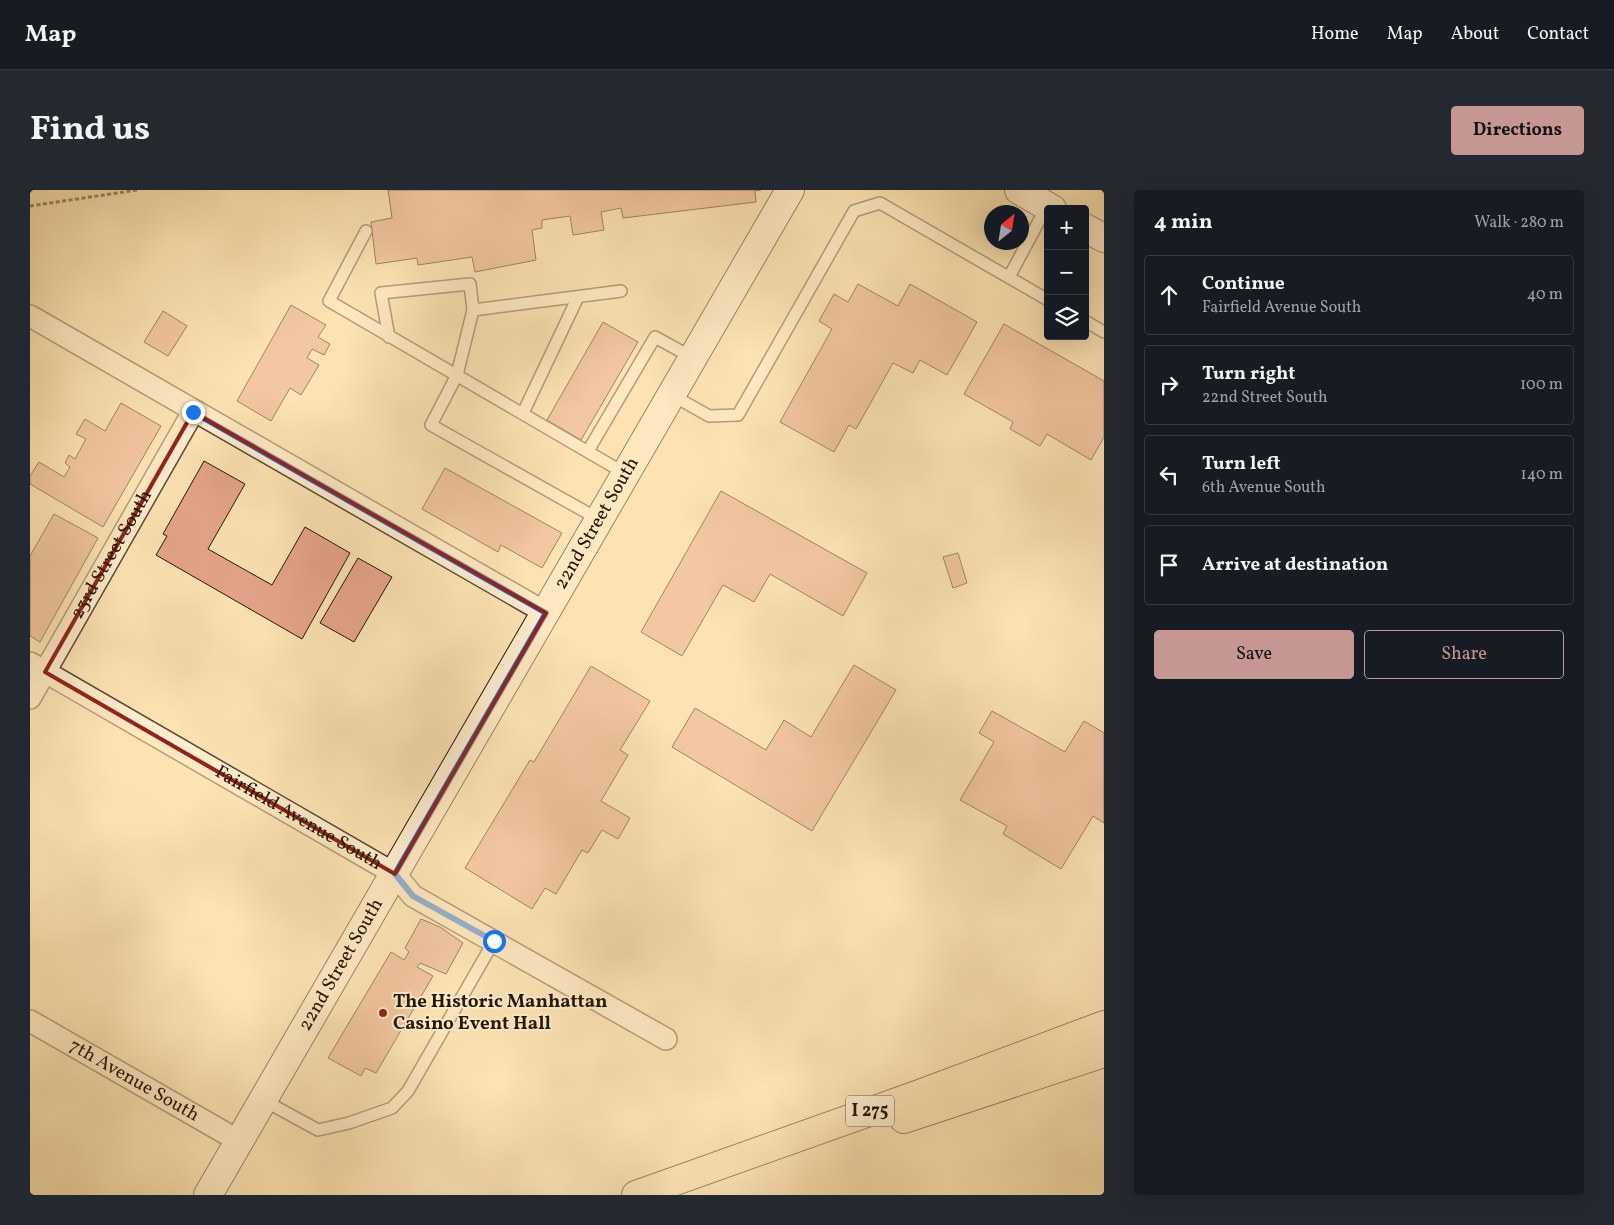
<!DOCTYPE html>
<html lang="en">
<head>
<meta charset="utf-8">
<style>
	:root { --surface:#171b24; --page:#242831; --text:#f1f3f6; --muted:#9ea1a6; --line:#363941; --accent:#c59692 }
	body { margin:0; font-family:Vollkorn,serif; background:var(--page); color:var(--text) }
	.controls { position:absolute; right:15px; top:15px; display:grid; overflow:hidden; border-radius:5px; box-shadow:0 5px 20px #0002 }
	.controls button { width:45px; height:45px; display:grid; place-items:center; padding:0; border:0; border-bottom:1px solid var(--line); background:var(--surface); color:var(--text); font:25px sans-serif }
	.compass { position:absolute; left:954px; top:15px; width:45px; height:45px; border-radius:50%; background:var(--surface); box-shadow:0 5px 20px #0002; rotate:30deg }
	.stop { position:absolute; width:15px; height:15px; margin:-11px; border:4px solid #1a73e8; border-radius:50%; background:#fff }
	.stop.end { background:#1a73e8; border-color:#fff; box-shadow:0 1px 5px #0008 }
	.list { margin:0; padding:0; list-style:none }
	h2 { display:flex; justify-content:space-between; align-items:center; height:65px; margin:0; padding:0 20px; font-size:21px }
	h2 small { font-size:16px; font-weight:400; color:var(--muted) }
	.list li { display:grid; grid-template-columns:32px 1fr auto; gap:15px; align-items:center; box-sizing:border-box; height:80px; margin:0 10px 10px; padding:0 10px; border:1px solid var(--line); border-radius:5px }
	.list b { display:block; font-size:19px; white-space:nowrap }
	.list p { margin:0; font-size:16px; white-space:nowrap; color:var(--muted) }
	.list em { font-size:16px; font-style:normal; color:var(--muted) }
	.actions { display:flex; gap:10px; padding:15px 20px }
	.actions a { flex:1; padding:11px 0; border:1px solid var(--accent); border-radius:5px; text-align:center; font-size:18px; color:var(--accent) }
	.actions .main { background:var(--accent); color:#111 }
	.icon { flex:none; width:28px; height:28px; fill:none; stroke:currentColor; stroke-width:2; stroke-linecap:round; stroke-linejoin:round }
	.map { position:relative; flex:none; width:1074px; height:1005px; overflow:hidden; border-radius:5px }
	header { display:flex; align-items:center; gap:30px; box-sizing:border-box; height:70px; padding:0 25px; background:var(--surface); border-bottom:1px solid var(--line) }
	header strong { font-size:24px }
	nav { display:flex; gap:28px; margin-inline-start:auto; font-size:18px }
	.intro { display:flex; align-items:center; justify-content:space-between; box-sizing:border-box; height:120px; padding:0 30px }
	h1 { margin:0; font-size:35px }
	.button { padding:12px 22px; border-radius:5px; background:var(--accent); color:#111; font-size:18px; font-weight:700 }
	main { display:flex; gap:30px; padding:0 30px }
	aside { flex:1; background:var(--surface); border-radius:5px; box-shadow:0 5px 20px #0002 }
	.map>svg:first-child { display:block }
	.building { fill:#e6a58a; stroke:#221606 }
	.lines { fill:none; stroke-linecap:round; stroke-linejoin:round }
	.lane-casing { stroke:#594932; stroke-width:14 }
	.street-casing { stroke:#594932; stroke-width:24 }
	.secondary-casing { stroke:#221606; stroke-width:30 }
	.highway-casing { stroke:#221606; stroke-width:30 }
	.path { stroke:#221606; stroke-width:3; stroke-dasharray:4 2.5; stroke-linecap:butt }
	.lane { stroke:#feedce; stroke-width:11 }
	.street { stroke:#feedce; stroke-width:21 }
	.secondary { stroke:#feedce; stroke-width:28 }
	.highway { stroke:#fde3b4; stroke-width:28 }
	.route { stroke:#1a73e8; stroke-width:6 }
	.marked { fill:none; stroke:#8f2418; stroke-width:4; stroke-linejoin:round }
	.poi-dot { fill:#8f2418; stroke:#feedce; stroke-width:2 }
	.labels { text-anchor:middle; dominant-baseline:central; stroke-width:4; stroke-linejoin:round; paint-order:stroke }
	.shield { fill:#feedce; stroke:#645642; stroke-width:1 }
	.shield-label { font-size:18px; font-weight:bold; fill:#221606 }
	.street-label { font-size:19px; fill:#221606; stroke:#feedce }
	.poi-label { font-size:19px; font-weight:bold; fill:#221606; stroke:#feedce; text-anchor:start }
</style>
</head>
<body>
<header>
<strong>Map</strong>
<nav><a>Home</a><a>Map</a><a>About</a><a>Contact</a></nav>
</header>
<div class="intro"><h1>Find us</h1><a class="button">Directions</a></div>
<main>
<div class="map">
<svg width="1074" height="1005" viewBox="0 0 1074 1005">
	<rect width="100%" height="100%" fill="#fde3b4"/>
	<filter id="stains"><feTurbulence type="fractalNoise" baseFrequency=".004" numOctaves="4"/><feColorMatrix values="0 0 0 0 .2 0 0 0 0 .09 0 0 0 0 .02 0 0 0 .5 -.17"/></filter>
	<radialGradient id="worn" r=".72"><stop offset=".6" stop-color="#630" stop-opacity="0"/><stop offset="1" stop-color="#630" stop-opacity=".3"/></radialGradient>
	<g class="building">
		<path d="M358,0H731L725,1L726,12L593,28L591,18L571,22L574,40L543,45L540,26L512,30V38L502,40L506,70L445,82L442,67L388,75L387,68L346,74L341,32L362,28Z"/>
		<path d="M828,94L868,116L880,94L947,132L917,185L890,170L883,183L863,173L826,239L819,235L804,262L750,232L802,139L789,131L804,104L818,112Z"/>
		<path d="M261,115L296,135L288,147L300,154L294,165L282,159L277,168L289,175L271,205L260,198L241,231L207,211Z"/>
		<path d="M133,121L157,136L138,166L114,152Z"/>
		<path d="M573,132L608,152L551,250L517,230Z"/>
		<path d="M974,134L1074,191V247L1061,270L1017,244L1010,256L980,239L983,232L934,204Z"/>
		<path d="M91,213L131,236L73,337L0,294V286L9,272L34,287L40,277L35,273L39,265L45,269L56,249L46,244L55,229L75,241Z"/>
		<path d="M174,271L215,294L178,359L242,395L275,337L320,363L272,449L126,365L137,346L133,344Z"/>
		<path d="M415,278L532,343L512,378L471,355L468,362L392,319Z"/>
		<path d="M691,301L837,383L813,426L740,384L724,412L693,395L652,466L611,442Z"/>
		<path d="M24,324L68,348L10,452L0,446V366Z"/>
		<path d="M928,363L937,393L923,398L913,367Z"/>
		<path d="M328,368L362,387L324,452L290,433Z"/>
		<path d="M824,475L866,500L782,641L642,557L665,518L736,560L754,530L781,547Z"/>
		<path d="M561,476L620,511L590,560L598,565L571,611L600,628L588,649L572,640L558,663L552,660L526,704L515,698L502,719L435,678L500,570L504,572Z"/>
		<path d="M962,521L1035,562L1054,531L1074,543V633L1063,626L1031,679L973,644L977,636L930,610L964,552L949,543Z"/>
		<path d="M391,729L410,737L433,753L416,784L390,773L387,777L403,786L346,883L335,878L331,886L298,868L361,762L374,770L379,762L375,758Z"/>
	</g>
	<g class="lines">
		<g class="lane-casing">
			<g id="lane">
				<path d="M336,41L299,111L596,284"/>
				<path d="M979,87L1017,16"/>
				<path d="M443,120L427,185L401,235L570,330"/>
				<path d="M1055,131L1074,142"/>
				<path d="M359,147L351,103L440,94L443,120L591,101"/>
				<path d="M642,205L679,226L708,225L824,21L850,13L1018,110"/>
				<path d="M493,223L548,107"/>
				<path d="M558,261L625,147L663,168"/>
				<path d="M233,910L288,940L319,933L362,918L378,901L464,751"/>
			</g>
		</g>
		<g class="street-casing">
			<g id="street">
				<path d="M0,126L516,423"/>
				<path id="s1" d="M0,473L365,684L383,706L636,849"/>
				<path id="s2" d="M0,508L163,222"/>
				<path id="s3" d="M0,831L209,951"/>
			</g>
		</g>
		<g class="secondary-casing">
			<g id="secondary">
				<path d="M989,0L1022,19"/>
				<path d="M1055,38L1074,48"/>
				<path id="s4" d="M178,1005L760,0"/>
			</g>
		</g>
		<g class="highway-casing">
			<g id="highway">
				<path d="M874,929L1074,863"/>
				<path d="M606,1005L887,905L1074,835"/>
			</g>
		</g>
		<path class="path" d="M0,16L107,0"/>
		<use href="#lane" class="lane"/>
		<use href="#street" class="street"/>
		<use href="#secondary" class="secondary"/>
		<use href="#highway" class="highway"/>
	</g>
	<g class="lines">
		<path class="route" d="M163,222L516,423L365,684L383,706L464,751"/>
	</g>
	<path d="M0 0H1074V1005H0ZM163,222L516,423L365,684L15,482Z" fill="#fde3b4" fill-opacity=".55" fill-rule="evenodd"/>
	<path class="marked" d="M163,222L516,423L365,684L15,482Z"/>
	<circle class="poi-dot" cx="353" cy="823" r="5"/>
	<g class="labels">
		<rect class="shield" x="816" y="905.5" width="48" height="31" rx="4"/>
		<g class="shield-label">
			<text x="840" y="921">I 275</text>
		</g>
		<g class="street-label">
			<text stroke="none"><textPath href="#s4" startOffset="776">22nd Street South</textPath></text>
			<text stroke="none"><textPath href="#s2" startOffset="165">23rd Street South</textPath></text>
			<text stroke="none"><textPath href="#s1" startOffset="310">Fairfield Avenue South</textPath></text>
			<text stroke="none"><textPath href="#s4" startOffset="266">22nd Street South</textPath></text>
			<text stroke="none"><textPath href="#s3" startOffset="120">7th Avenue South</textPath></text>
		</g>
		<g class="poi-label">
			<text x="363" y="812">The Historic Manhattan<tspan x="363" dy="22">Casino Event Hall</tspan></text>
		</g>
	</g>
	<rect width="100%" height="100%" filter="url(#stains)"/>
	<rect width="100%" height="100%" fill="url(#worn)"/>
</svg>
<div class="controls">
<button>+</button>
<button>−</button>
<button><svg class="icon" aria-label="layers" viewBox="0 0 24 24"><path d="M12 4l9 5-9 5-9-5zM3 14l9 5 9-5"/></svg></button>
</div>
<svg class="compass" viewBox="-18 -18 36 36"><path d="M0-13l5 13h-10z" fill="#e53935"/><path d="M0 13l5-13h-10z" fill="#9ea1a6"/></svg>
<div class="stop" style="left:464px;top:751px"></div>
<div class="stop end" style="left:163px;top:222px"></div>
</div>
<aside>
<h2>4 min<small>Walk · 280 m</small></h2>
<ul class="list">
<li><svg class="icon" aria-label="ahead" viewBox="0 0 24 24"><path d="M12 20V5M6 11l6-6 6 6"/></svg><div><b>Continue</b><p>Fairfield Avenue South</p></div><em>40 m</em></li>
<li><svg class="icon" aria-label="right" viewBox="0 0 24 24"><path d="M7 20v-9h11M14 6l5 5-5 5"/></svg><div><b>Turn right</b><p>22nd Street South</p></div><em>100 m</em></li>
<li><svg class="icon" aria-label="left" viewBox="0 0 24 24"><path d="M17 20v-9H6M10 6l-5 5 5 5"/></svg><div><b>Turn left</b><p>6th Avenue South</p></div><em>140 m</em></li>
<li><svg class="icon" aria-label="arrive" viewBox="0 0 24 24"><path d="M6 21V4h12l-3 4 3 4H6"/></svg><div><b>Arrive at destination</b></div></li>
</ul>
<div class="actions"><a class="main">Save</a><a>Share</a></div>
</aside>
</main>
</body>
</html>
